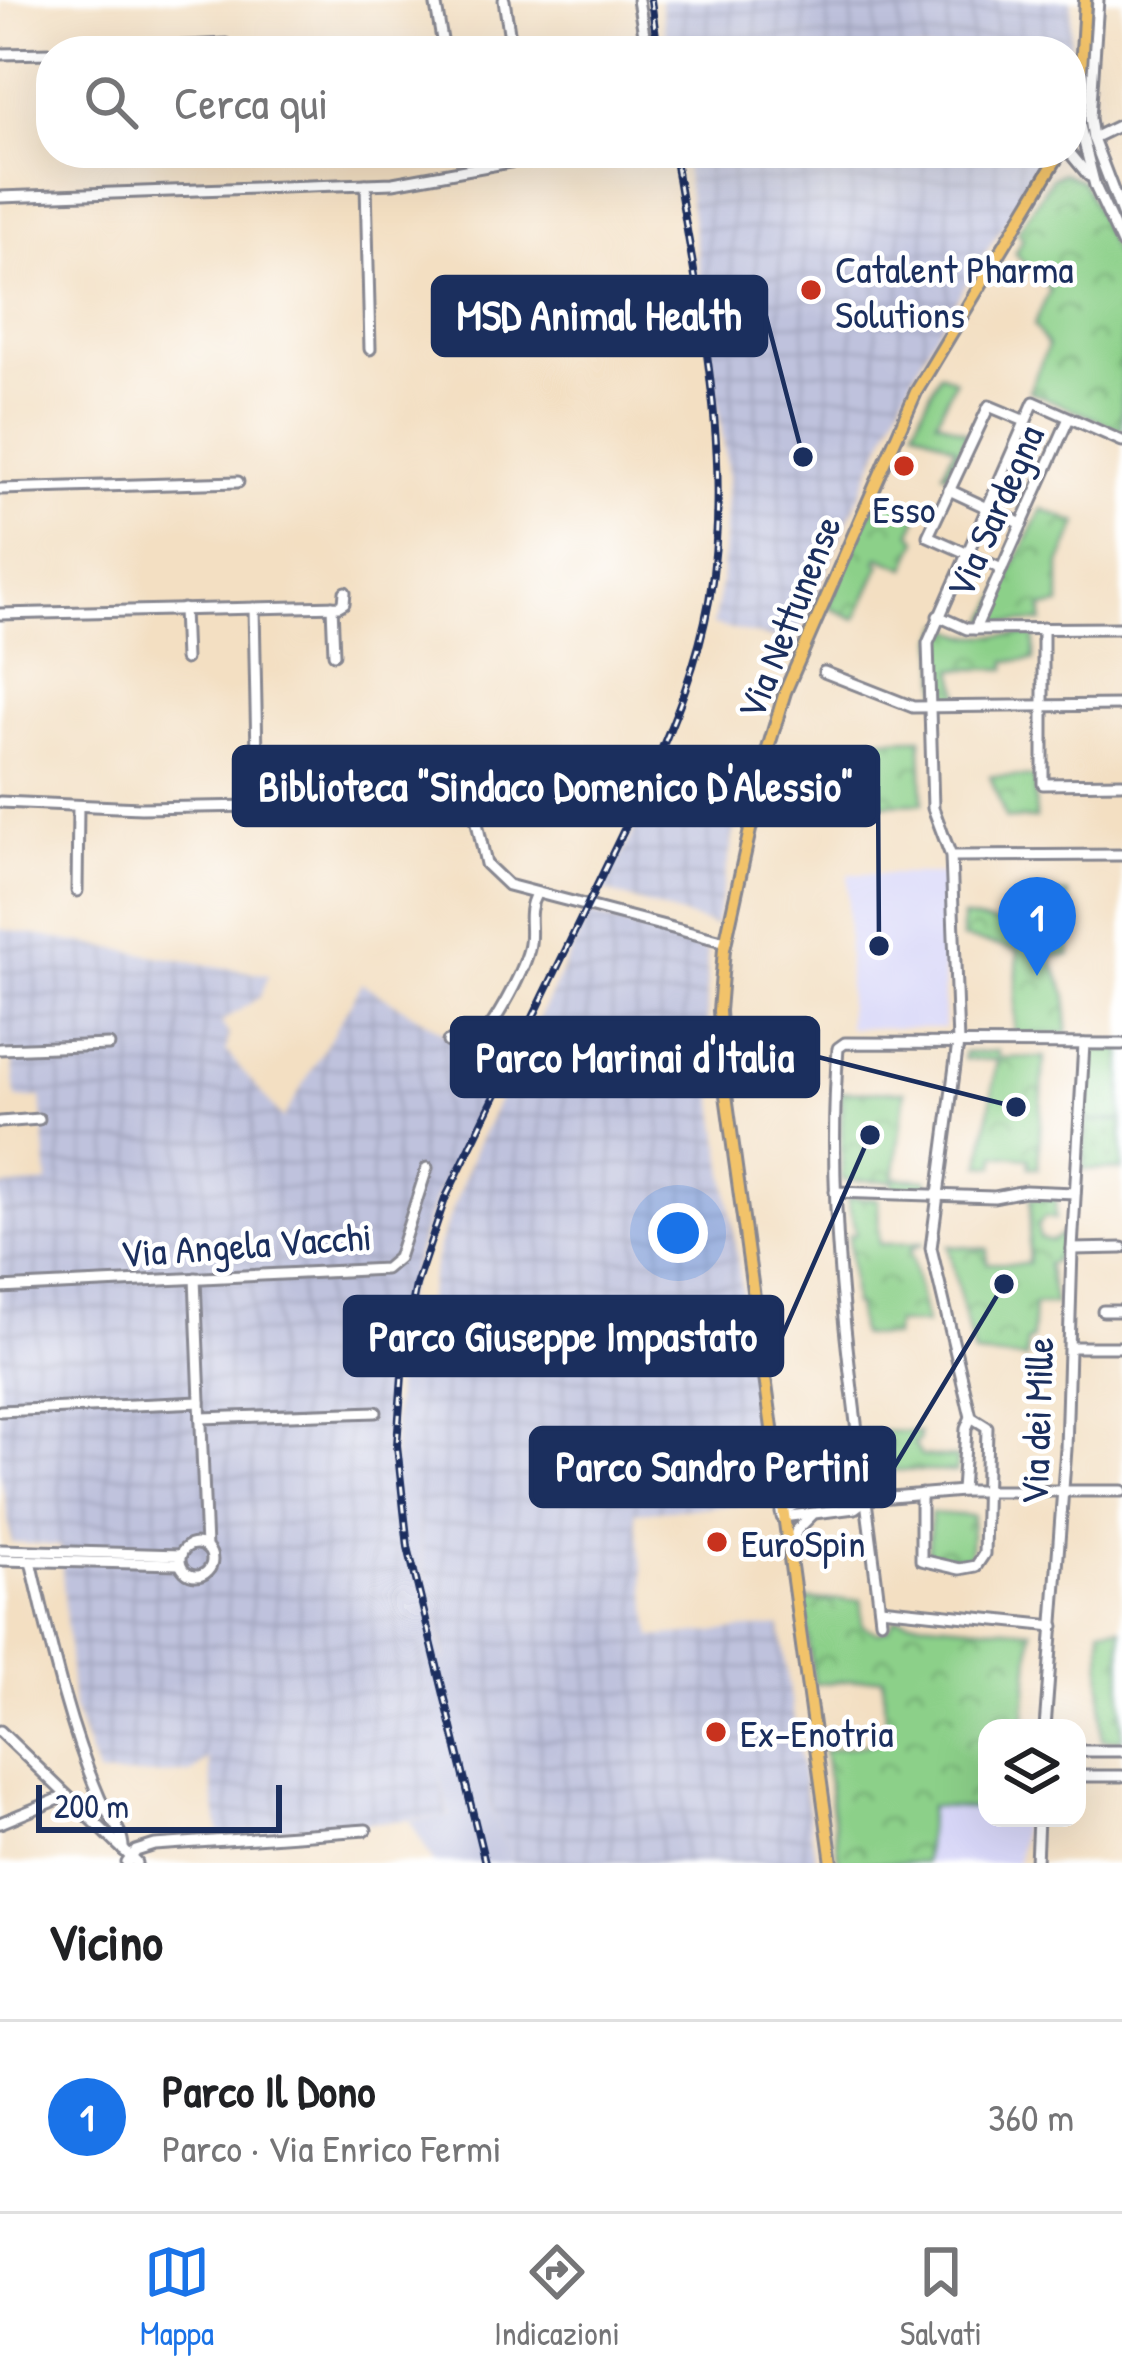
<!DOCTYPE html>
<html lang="it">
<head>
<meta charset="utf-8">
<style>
	:root { --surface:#fff; --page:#f6f6f6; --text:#202124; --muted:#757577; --line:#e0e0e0; --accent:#1a73e8 }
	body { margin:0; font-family:"Patrick Hand",sans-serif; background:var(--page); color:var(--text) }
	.controls { position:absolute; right:36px; bottom:36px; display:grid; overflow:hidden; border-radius:24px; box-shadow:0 12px 48px #0002 }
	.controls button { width:108px; height:108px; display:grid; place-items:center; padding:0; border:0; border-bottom:3px solid var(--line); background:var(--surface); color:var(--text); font:60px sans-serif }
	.scale { position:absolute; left:36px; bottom:30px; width:246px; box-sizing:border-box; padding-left:12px; border:6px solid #1b2f5e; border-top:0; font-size:33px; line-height:42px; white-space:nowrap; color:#1b2f5e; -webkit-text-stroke:9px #fff; paint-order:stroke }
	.you { position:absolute; left:678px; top:1233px; width:42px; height:42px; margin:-30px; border:9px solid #fff; border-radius:50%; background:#1a73e8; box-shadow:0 0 0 18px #1a73e833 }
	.badge { display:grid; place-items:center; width:78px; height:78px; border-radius:50%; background:var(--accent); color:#fff; font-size:39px; font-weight:700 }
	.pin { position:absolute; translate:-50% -99px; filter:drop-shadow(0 3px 6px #0008) }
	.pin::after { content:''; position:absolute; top:63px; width:42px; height:36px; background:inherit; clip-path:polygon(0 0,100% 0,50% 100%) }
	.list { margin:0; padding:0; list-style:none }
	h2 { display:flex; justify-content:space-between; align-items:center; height:156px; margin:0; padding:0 48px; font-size:51px }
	h2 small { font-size:39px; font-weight:400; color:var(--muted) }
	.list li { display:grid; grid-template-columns:78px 1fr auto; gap:36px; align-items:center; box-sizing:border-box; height:192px; padding:0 48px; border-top:3px solid var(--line) }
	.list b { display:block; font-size:45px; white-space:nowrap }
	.list p { margin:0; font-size:39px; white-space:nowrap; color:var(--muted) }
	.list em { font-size:39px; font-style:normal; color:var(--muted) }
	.icon { flex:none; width:66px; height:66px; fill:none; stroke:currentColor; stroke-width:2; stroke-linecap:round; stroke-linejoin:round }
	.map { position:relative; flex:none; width:1122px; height:1863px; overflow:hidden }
	.search { position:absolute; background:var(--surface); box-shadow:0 12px 48px #0002; left:36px; right:36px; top:36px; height:132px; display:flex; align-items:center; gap:30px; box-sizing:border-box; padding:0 42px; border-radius:48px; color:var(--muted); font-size:45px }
	.sheet { height:348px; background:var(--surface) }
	nav { display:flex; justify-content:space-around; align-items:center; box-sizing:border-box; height:168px; border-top:3px solid var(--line); background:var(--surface); font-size:33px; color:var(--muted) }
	nav a { display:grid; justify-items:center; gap:6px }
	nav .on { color:var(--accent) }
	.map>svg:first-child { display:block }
	.built { fill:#d8d7f8 }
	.industrial { fill:url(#industrial-grid) }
	.railway { fill:#bfc2dd }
	.grass { fill:url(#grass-dots); stroke:#548074; stroke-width:3 }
	.park { fill:url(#park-crowns); stroke:#548074; stroke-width:3 }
	.pitch { fill:#8cd089; stroke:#548074; stroke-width:3 }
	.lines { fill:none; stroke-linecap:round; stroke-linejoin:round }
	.minor-casing { stroke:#878790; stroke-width:15 }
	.major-casing { stroke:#878790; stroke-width:16 }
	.minor { stroke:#fff; stroke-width:9 }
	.major { stroke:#f2c36a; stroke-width:10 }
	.rail-casing { stroke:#1b2f5e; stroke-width:8 }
	.rail { stroke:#fff; stroke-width:3; stroke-dasharray:9; stroke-linecap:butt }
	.poi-dot { fill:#c8321e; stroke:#fff; stroke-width:4.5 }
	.labels { text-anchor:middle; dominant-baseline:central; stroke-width:9; stroke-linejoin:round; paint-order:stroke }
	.poi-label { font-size:39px; fill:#1b2f5e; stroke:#fff; text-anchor:start }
	.street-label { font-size:39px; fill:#1b2f5e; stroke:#fff }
	.leader { fill:none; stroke:#1b2f5e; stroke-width:4.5 }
	.callout-dot { fill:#1b2f5e; stroke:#fff; stroke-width:4.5 }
	.callout { fill:#1b2f5e; stroke:#1b2f5e; stroke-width:4.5 }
	.callout-label { font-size:42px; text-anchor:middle; font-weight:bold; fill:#fff }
</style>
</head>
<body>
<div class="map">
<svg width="1122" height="1863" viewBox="0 0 1122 1863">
	<defs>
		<pattern id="industrial-grid" width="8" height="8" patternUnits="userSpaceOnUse" patternTransform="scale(3)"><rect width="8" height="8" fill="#bfc2dd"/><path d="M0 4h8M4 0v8" fill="none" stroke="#a4a7c0"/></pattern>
		<pattern id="grass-dots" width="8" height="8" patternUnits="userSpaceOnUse" patternTransform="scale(3)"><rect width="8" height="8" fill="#8cd089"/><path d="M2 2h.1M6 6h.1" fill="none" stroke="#72a973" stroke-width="1.8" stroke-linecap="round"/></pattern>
		<pattern id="park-crowns" width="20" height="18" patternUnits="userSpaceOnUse" patternTransform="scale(3)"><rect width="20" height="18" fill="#8cd089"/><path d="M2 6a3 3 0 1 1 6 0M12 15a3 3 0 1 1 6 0" fill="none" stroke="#72a973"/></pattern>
	</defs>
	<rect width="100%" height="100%" fill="#fff"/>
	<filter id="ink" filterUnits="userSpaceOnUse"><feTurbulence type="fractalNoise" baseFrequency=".00833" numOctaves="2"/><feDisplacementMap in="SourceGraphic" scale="24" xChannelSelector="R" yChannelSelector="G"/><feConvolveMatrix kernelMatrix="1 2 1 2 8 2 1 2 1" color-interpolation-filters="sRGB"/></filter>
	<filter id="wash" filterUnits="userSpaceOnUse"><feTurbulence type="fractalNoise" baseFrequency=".004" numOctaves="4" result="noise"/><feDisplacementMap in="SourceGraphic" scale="48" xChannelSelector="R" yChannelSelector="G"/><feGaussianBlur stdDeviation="2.7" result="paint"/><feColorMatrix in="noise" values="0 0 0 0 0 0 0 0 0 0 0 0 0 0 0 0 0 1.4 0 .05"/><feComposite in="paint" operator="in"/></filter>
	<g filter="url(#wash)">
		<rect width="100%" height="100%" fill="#f3dfc2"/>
		<g class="built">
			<path d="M848,874H943L944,1028H848Z"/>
			<path d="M930,1806L987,1809V1818H1025L1022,1820L1018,1863H924Z"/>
		</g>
		<g class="industrial">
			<path d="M660,0H1072L1070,51H668Z"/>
			<path d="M683,153H1048L932,339L905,392L794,644L713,625L721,583L728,475Z"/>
			<path d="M667,763L675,767L667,787L740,804L715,926L604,891Z"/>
			<path d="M590,913L707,951V1045L772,1503L635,1512L652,1637L780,1626L816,1863H512L492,1810L465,1709L470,1707L463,1660H446L424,1571L416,1505L409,1482L408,1441L411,1369L439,1245L474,1151Z"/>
			<path d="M0,929L269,975L260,997L221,1022L229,1035L226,1051L283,1119L362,983L499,1066L435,1200L416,1256L393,1338L385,1396L394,1541L440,1728L436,1759L449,1817L219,1834L208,1759L191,1774L98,1776L73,1708L60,1546L12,1543L0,1471V1187L48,1183L41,1098L16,1099L12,1054H0Z"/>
		</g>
		<path class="railway" d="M395,1368L410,1369L409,1482L416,1505L423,1571L445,1660H463L470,1707L465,1709L492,1811L512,1863H434L410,1821L450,1817L436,1759L440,1728L394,1541L388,1471L393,1461Z"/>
		<path class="grass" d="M1122,1120V1170L1083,1169L1086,1121Z"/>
		<g class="park">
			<path d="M1063,173L1082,181L1122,269V430L1029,391L1048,346L1034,325L1050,290L1015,253L1023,239L1018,231L1052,178Z"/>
			<path d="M940,373L955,380L937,419L967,433L947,474L943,472L955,447L914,427Z"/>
			<path d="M880,496L913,511L919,500L925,503L911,532L918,540L906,568L879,557L877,562L881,564L856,619L828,607L861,528Z"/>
			<path d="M1042,509L1078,523L1060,564V605L1042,608V622H986Z"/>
			<path d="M943,624L967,636L1034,635V660L1006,661V669H954L961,699L939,700L936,638Z"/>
			<path d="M921,738L923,803L876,804L771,790L776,765L791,767L790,778L871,787L872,739Z"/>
			<path d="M990,776L1034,777L1036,819H1006Z"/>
			<path d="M1048,894H1068L1070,955L1050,956L1067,996V1033L1014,1035L1018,950L962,938V917L1049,933Z"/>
			<path d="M998,1051L999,1058L1044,1057L1038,1168L1029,1167V1158L996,1155L995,1166L981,1165L997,1060L964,1059V1053Z"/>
			<path d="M905,1091L894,1178L928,1180L927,1189L893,1188V1181L842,1180L841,1092Z"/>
			<path d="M847,1198L878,1199L879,1244L924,1243L910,1249L926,1324L895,1323L894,1337L860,1335L856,1305H853L849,1235L856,1234Z"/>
			<path d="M1031,1198L1056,1199L1055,1219L1045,1217L1037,1226L1040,1238L1051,1241L1065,1233L1064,1257L1055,1256L1054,1262L1047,1264L1055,1304H1034L1032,1340L1027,1342L1026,1359L974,1355L948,1246L987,1249V1263L1028,1264Z"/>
			<path d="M863,1431L919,1432V1441L914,1444L921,1456L957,1458L956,1472L890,1470L888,1483L872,1485Z"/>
			<path d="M931,1513L973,1516L969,1558L928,1555Z"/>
			<path d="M804,1600H861L862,1625L877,1633L889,1629L895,1619L1032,1630L1024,1728H987V1809L930,1806L924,1863H839L824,1751L886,1741L883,1677L814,1684Z"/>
			<path d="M1101,1628H1121L1122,1739L1102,1740Z"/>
		</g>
		<path class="pitch" d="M1090,1049H1122V1120L1086,1121Z"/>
	</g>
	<g filter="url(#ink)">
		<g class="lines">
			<g class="minor-casing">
				<g id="minor">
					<path d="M435,0L444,51"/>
					<path d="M504,0L512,51"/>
					<path d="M638,0L647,51"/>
					<path d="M88,51L226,44"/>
					<path d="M0,54L51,53"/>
					<path d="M1077,114L1095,186L1122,244"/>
					<path d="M1122,124L1093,138L1122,214"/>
					<path d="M1093,138L1090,118L1098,0"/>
					<path d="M1070,153L1089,176"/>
					<path d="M366,184L370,349"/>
					<path d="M0,197L393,183L560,153"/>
					<path d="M0,489L238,482"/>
					<path d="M949,490L1022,524"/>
					<path d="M1002,569L928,536L989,406L1025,421"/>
					<path d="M332,606L334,654"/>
					<path d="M254,608L257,756"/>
					<path d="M183,609L185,659"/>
					<path d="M0,614L339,606L344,603L345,592"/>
					<path d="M938,616L967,629L1122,628"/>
					<path d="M1043,628V784L1122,783"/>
					<path d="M975,629L1069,418"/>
					<path d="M824,672L913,707L1122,705"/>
					<path d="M0,802L141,808L304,805"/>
					<path d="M476,818L486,864L508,885L726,942"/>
					<path d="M951,856L1122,855"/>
					<path d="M77,891L78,806"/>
					<path d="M448,1042L471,1046C491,1036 523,972 529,949C534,929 525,914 536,894"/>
					<path d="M0,1049L109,1045"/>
					<path d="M0,1122L39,1119"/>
					<path d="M835,1192L994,1197L1025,1191L1075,1193"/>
					<path d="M1072,1249L1122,1248"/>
					<path d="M195,1278L206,1548"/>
					<path d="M0,1288L385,1269L398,1258L427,1168"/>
					<path d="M1103,1311H1122"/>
					<path d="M1070,1347H1122"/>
					<path d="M0,1411L200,1402"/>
					<path d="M201,1418L376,1412"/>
					<path d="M778,1478L805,1501"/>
					<path d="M962,1491L966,1429L971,1417L931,1248L958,1043L951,856L933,808L928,643L1034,402L1122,441"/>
					<path d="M921,1494V1560L960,1569L976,1566L984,1554L987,1427L971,1417"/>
					<path d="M781,1513C800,1498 846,1489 867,1499L962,1491H1122"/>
					<path d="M782,1517L855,1508L867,1499"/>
					<circle cx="196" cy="1560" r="16"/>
					<path d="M0,1550L181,1555"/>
					<path d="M789,1550L797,1530L812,1515"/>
					<path d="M0,1560L180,1564"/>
					<path d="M31,1561C50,1642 67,1722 100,1799C108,1816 124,1831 123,1850"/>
					<path d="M880,1608L1054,1626"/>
					<path d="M881,1620C859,1429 823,1241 838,1048L845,1043L1122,1044"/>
					<path d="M1045,1728L1066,1449L1072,1249L1084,1044"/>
					<path d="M0,1731L137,1863"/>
					<path d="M1077,1751H1122"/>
					<path d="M1077,1776H1122"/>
					<path d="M0,1823L66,1796"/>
					<path d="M127,1863L136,1851L155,1845L366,1830"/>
					<path d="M1036,1863L1038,1818"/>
				</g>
			</g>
			<g class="major-casing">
				<g id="major">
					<path d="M1071,128L1080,87L1085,0"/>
					<path d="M832,1863L723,1073L719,1011L724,949L767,752L785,692L916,392L1060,153"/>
				</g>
			</g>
			<use href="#minor" class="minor"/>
			<use href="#major" class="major"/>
			<g class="rail-casing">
				<g id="rail">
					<path d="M651,0L658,51"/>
					<path d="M485,1863L408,1547L397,1445L404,1347L416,1285L445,1199L650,776C675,719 698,663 709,601C735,452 697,300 674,153"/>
				</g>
			</g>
			<use href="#rail" class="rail"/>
		</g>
	</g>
	<g class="poi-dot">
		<circle cx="811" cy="290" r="12"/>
		<circle cx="904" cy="466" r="12"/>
		<circle cx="717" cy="1542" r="12"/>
		<circle cx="716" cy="1732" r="12"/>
	</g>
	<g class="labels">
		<g class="poi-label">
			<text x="835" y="268">Catalent Pharma<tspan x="835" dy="45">Solutions</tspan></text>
			<text x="904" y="508" text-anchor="middle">Esso</text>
			<text x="741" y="1542">EuroSpin</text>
			<text x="740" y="1732">Ex-Enotria</text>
		</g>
		<g class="street-label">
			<text transform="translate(994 511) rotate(-66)">Via Sardegna</text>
			<text transform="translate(788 617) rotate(-68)">Via Nettunense</text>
			<text transform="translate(246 1244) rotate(-4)">Via Angela Vacchi</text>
			<text transform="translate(1036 1421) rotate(-88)">Via dei Mille</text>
		</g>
	</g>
	<path class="leader" d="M803 457L766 316M879 946L878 786M1016 1107L818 1057M870 1135L782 1336M1004 1284L894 1467"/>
	<g class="callout-dot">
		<circle cx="803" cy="457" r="12"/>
		<circle cx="879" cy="946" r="12"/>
		<circle cx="1016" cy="1107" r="12"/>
		<circle cx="870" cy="1135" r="12"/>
		<circle cx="1004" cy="1284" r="12"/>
	</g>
	<g class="callout">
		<rect x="433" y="277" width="333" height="78" rx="12"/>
		<rect x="234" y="747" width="644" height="78" rx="12"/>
		<rect x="452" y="1018" width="366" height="78" rx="12"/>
		<rect x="345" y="1297" width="437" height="78" rx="12"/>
		<rect x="531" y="1428" width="363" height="78" rx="12"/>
	</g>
	<g class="callout-label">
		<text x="599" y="330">MSD Animal Health</text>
		<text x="556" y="801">Biblioteca "Sindaco Domenico D'Alessio"</text>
		<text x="635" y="1072">Parco Marinai d'Italia</text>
		<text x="563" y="1351">Parco Giuseppe Impastato</text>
		<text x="713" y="1481">Parco Sandro Pertini</text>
	</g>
</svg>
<div class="controls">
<button><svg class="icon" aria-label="layers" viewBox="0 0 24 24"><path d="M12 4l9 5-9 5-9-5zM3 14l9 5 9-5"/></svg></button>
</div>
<div class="scale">200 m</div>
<div class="you"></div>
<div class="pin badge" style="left:1037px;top:976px">1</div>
<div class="search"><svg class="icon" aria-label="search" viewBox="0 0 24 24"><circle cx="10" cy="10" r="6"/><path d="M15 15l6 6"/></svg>Cerca qui</div>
</div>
<section class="sheet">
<h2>Vicino<small></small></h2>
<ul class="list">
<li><span class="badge">1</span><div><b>Parco Il Dono</b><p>Parco · Via Enrico Fermi</p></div><em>360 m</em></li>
</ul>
</section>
<nav>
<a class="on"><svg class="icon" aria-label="map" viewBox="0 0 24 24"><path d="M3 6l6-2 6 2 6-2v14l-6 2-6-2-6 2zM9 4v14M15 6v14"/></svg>Mappa</a>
<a><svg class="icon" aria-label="directions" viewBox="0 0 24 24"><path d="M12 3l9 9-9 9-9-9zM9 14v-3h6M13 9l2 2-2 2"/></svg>Indicazioni</a>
<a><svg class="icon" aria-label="saved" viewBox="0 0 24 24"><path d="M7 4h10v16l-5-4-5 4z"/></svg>Salvati</a>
</nav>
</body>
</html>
